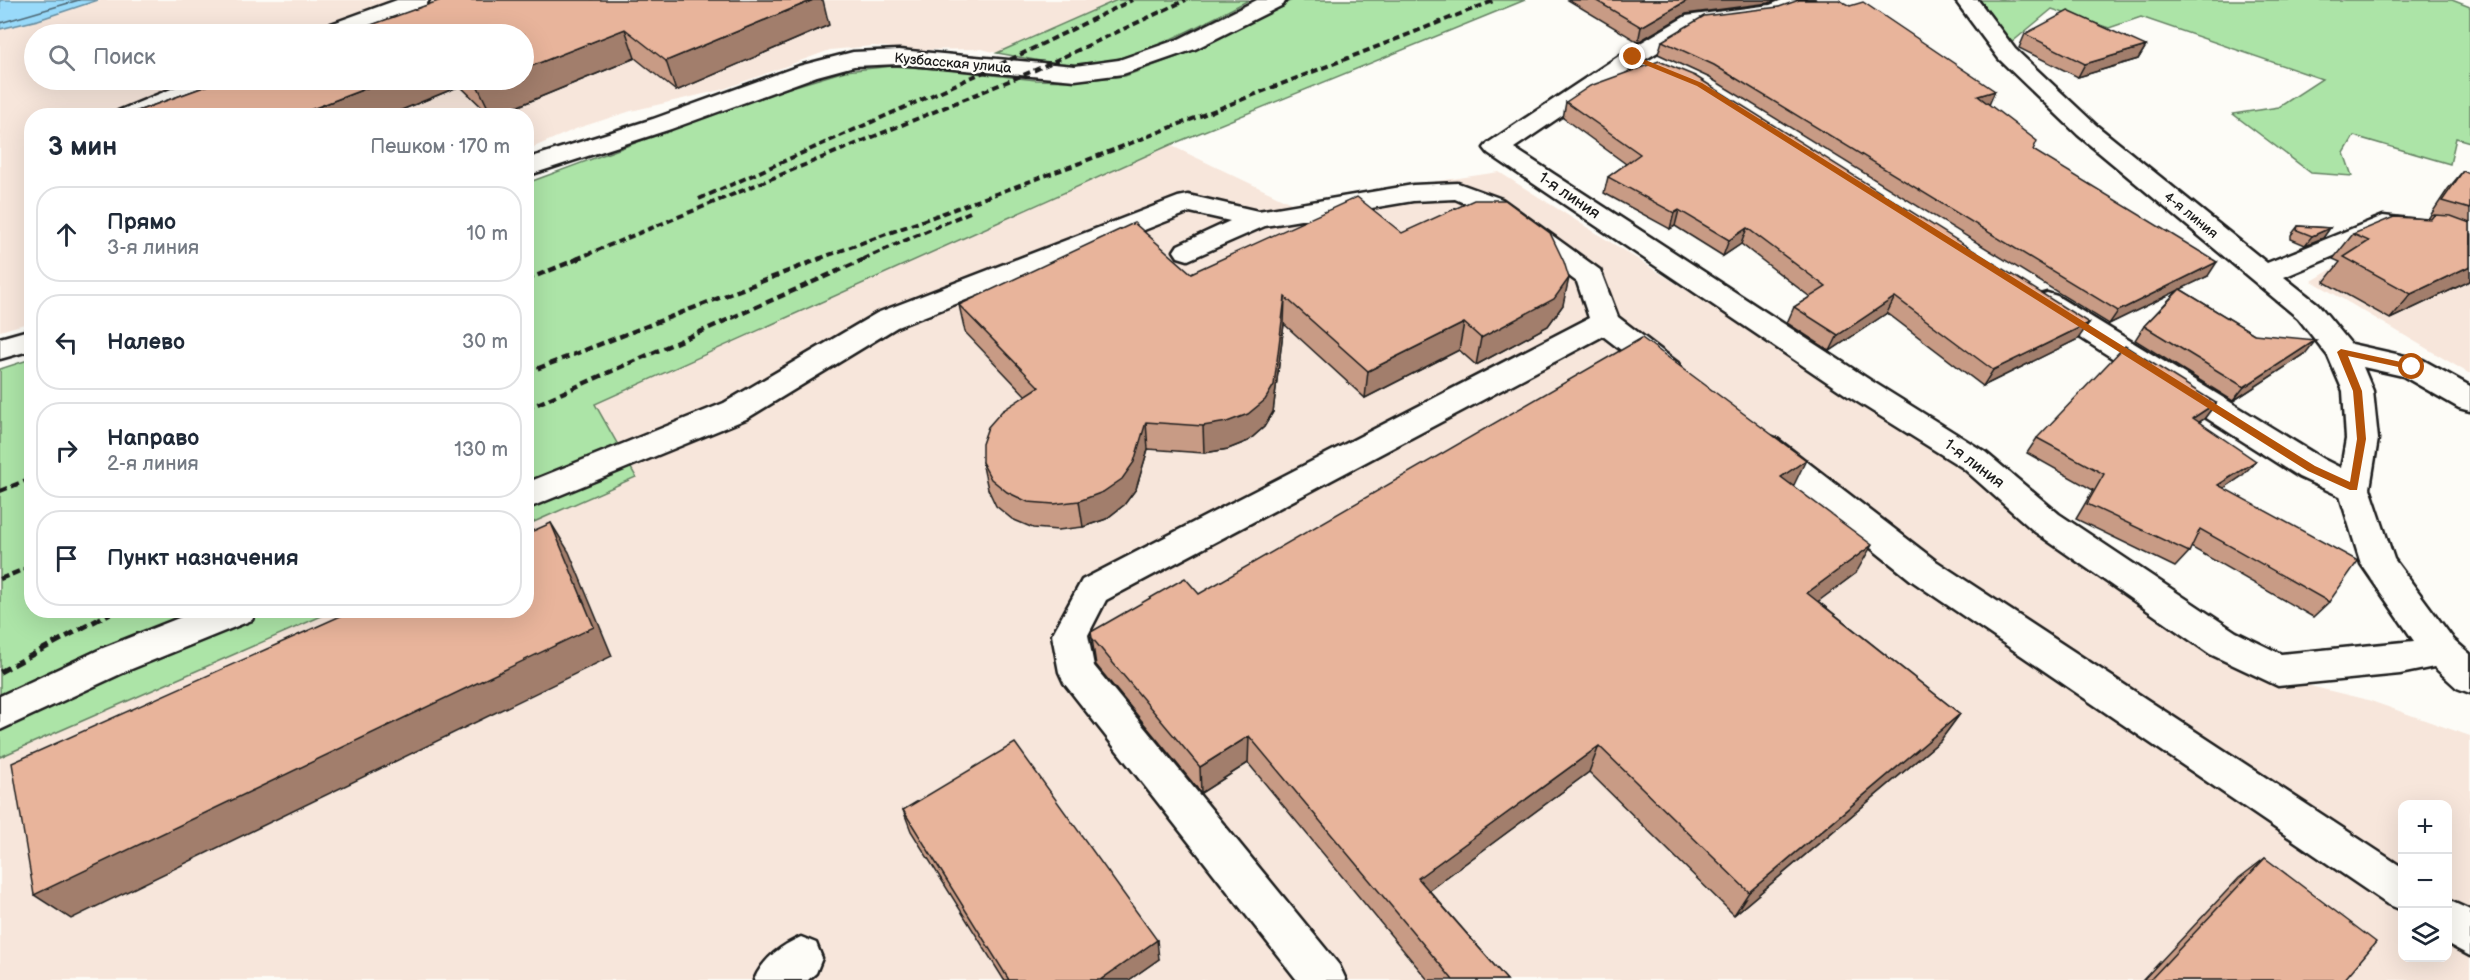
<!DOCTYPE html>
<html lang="ru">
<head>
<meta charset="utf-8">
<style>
	:root { --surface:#fff; --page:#f6f6f7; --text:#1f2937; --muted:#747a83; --line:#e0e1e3 }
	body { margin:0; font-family:"Balsamiq Sans",sans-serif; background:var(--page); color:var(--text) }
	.controls { position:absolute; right:18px; bottom:18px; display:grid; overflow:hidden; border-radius:12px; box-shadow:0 6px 24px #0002 }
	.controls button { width:54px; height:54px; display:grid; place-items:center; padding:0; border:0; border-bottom:2px solid var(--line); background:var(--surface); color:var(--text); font:30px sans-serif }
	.stop { position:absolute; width:18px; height:18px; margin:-14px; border:4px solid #b45309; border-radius:50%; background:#fff }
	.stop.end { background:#b45309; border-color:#fff; box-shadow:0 2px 6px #0008 }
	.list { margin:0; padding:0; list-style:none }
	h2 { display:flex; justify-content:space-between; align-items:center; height:78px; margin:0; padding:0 24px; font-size:26px }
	h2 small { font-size:20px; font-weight:400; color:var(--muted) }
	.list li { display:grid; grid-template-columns:39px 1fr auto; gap:18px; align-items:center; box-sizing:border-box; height:96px; margin:0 12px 12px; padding:0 12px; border:2px solid var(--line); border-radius:24px }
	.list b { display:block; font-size:22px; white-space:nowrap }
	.list p { margin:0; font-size:20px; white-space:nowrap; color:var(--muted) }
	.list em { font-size:20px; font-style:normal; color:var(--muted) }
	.icon { flex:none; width:33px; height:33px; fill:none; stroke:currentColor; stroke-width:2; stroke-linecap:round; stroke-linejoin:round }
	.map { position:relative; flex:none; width:2470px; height:980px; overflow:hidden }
	.search { position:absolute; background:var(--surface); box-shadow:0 6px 24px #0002; left:24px; top:24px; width:510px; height:66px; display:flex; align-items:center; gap:15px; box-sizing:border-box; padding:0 21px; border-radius:33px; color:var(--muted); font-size:22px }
	.panel { position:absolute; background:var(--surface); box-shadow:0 6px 24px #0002; left:24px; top:108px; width:510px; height:510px; border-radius:24px }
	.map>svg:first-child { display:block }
	.built { fill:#f7e6db; fill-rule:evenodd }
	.green { fill:#ace4a7; stroke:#648062; stroke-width:1.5 }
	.water { fill:#99dafa; stroke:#678ea1; stroke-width:1.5 }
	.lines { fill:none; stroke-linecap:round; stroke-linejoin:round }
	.shore { stroke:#4e6875; stroke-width:1.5 }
	.minor-casing { stroke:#1c1c1c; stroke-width:5 }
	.minor { fill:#fdfcf7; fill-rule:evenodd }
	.rail-far2 { stroke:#1c1c1c; stroke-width:4; stroke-dasharray:7 4; stroke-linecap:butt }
	.rail-far1 { stroke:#1c1c1c; stroke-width:4.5; stroke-dasharray:8 4.5; stroke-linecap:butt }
	.rail { stroke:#1c1c1c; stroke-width:5; stroke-dasharray:10 5; stroke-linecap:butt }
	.wall { fill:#c89b85; stroke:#1c1c1c; stroke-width:1.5 }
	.shaded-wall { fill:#a27e6c; stroke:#1c1c1c; stroke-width:1.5 }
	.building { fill:#e8b49b; stroke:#1c1c1c; stroke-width:1.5 }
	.route { fill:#b45309 }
	.labels { text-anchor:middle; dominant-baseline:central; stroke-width:4.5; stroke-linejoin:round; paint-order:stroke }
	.far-street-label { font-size:14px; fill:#1c1c1c; stroke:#fdfcf7 }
	.street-label { font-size:16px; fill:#1c1c1c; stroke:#fdfcf7 }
</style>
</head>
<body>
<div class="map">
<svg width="2470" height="980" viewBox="0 0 2470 980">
	<rect width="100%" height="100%" fill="#fdfcf7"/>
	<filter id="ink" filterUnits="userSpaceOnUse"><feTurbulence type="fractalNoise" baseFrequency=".0167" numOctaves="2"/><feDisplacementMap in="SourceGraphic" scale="12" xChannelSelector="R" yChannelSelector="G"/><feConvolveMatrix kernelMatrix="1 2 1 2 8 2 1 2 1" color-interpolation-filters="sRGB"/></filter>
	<g filter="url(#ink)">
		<g class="built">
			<path d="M98,0H1117L997,53L982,49L914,50L873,46L830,50L721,90L631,111L578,128L527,150L526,116H32L31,322L0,331V29L38,20ZM34,34H524V80H34Z"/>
			<path d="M1170,145L1291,203L1499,172L1952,457L2035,528L2232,667L2368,700L2470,736V980H0V757L333,611L526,610L527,525L636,477L595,404ZM2402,804H2448V958H2402Z"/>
			<path d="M2383,238L2470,248V374L2312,281Z"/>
		</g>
		<g class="green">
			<path d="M1117,0H1249C1200,25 1129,66 1074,65C1048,64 1022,57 997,53Z"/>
			<path d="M1292,0H1525L1170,145L595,404L636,477L527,525V183L762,96L845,71L893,66L941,69L1036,80L1072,81L1125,76L1193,51Z"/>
			<path d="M1980,0H2452L2470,7V142L2456,138L2450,164L2354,136L2344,153L2352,176L2311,173L2233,114L2279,107L2322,79L2141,17L2109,28L2052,9L2011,43Z"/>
			<path d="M31,359L32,610L333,611L0,757V369Z"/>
		</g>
		<path class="water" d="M0,0H98L38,20L0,29Z"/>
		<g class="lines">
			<path class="shore" d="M0,23L79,0"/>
			<g class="minor-casing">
				<g id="minor">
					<path d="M397,0H429L426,5L345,34H313L317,29Z"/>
					<path d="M1257,0H1286L1283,5L1195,49L1123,74L1075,80L899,64L854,66L817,76L671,129L526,176V159L653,119L799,66L853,52L899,50L1075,66L1119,60L1179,39Z"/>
					<path d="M1782,0H1814L1811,5L1774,18L1700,27L1641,62L1514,148L1870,380L1985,452L2059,514L2236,632L2281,654L2414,641L2361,564L2340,496L2299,477L2037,310L2032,303L2037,296L2047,293L2057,296L2323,459L2341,468L2346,439L2343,391L2328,356L2298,318L2078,135L1999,59L1955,0H1978L2015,49L2096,125L2267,263L2383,216L2436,222L2470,234V253L2431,239L2386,234L2284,277L2318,304L2351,344L2423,360L2470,386V411L2459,408L2403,376L2363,367L2373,391L2378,439L2370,488L2394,559L2454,640L2470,654V693L2457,688L2434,667L2400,674L2278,686L2210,654L2035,532L1963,468L1848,396L1488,153L1484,148L1488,143L1625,52L1686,16L1770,5Z"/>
					<path d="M193,80H225L222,85L150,116H115L118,111Z"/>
					<path d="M1458,183L1502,199L1600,270L1618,317L1678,363L1682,370L1678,377L1667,381L1656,377L1603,336L1106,600L1088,635L1094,666L1339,965L1346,980H1297L1064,683L1059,672L1052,635L1082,580L1589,318L1577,282L1482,211L1455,199L1413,201L1265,226L1188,260L1178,257L1174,251L1178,245L1230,221L1190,212L897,327L746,419L526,509V483L724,403L877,313L1178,197L1188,195L1258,211L1413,185Z"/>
					<path d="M32,329V350L0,359V338Z"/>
					<path d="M1765,434L1776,438L1936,561L2402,867V910L2387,904L1912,581L1754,454L1749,446L1754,438Z"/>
					<path d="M199,610H257L252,620L129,670L0,730V696L103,648Z"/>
					<path d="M2448,900L2470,910V956L2448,944Z"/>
					<path d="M801,937L816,943L822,958L816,973L808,980H754C763,959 780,946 801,937Z"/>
				</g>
			</g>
			<use href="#minor" class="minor"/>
			<g class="rail-far2">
				<path d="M699,199L995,67L1132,0"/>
				<path d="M576,259L1033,71L1186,0"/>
				<path d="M818,259L1080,163L1496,0"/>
				<path d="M863,259L970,212"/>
			</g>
			<g class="rail-far1">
				<path d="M526,280L580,258"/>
				<path d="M526,373L822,258"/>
				<path d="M526,409L867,258"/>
				<path d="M0,491L32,478"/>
				<path d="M0,579L32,566"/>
			</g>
			<path class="rail" d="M0,672L116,610"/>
		</g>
		<g class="wall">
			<path d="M1568,0H1776L1769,3L1686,14L1638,42Z"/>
			<path d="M1779,7L1988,105L2033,150L2208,276L2180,289L2254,334L2305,354L2233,401L2135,340L2144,326L2178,290L2109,324L1710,78L1658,54L1662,41Z"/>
			<path d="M829,25L676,91L635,58L494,116H491L460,86L387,116H124L223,80H524V34H346Z"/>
			<path d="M2025,34L2146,46L2138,59L2078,77L2019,48Z"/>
			<path d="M1566,102L2078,339L1983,386L1887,313L1830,351L1787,323L1794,307L1810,297L1741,244L1723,256L1675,226L1670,229L1604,193L1608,177L1626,164L1563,118Z"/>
			<path d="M2463,171L2470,174V281L2390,319L2324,282L2340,262L2333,259L2353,234L2428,219L2448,189Z"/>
			<path d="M2298,226L2330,228L2323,238L2305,245L2291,239V235Z"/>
			<path d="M1402,233L1563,305L1548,326L1476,365L1459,350L1365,398L1284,324L1273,412L1264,427L1248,441L1228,449L1204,453L1148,449L1136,489L1124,505L1106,519L1083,527L1058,530L1033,528L1012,519L996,506L988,489L982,462L1026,396L965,332L959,305L1191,273Z"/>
			<path d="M2216,403L2204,419L2199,422L2242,476L2224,488L2329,602L2313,617L2191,547L2189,552L2175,567L2076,519L2093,490L2027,453L2037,438Z"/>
			<path d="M1793,486L1856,573L1818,601L1960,714L1940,741L1734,915L1589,772L1429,890L1507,980H1428L1248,763L1201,793L1096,665L1091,632L1199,594Z"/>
			<path d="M903,810L1159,959L1129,980H1004L911,831Z"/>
			<path d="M2265,858L2344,980H2143L2239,878Z"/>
		</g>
		<g class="shaded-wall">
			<path d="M813,0H823L829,25L676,91L666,61Z"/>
			<path d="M1688,0H1776L1769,3L1686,14L1638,42L1641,27Z"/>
			<path d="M625,29L635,58L494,116H492L478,87L497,80H524V69Z"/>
			<path d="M2146,46L2138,59L2078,77L2085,64Z"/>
			<path d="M388,80H457L460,86L387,116H294Z"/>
			<path d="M1995,91L1989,105L1978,96Z"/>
			<path d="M1679,210L1675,226L1670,229L1674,213Z"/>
			<path d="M1747,228L1741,244L1723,256L1729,240Z"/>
			<path d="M2330,228L2323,238L2305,245L2312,236Z"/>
			<path d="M2217,262L2208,276L2109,324L2118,311Z"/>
			<path d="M2470,266V281L2390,319L2411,294Z"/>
			<path d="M1569,278L1563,305L1548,326L1476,365L1481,338Z"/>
			<path d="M1285,297L1284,324L1273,412L1264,427L1248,441L1228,449L1204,453L1203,426Z"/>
			<path d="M1895,297L1887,313L1830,351L1838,335Z"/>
			<path d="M1464,323L1459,350L1365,398L1368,371Z"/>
			<path d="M2089,323L2078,339L1983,386L1993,370Z"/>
			<path d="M2316,340L2305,354L2233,401L2244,387Z"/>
			<path d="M2216,403L2204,419L2181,434L2193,418Z"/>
			<path d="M1146,422L1148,449L1136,489L1124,505L1106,519L1083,527L1079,501Z"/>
			<path d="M1806,460L1792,489L1781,477Z"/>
			<path d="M2256,461L2242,476L2205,501L2218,485Z"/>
			<path d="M551,523L569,552L612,656L71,919L34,895Z"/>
			<path d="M1872,545L1856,573L1792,621L1807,593Z"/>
			<path d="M1960,714L1940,741L1734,915L1749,892Z"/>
			<path d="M1249,736L1248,763L1201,793L1200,767Z"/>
			<path d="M1599,746L1589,772L1413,902L1418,878Z"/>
			<path d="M1157,940L1159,959L1129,980H1100Z"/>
		</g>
		<g class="building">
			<path d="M441,0H813L666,61L625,29L524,69V34H346Z"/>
			<path d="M1595,0H1688L1641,27Z"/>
			<path d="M1799,0H1839L1850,6L1863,2L1995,91L1978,96L2037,141L2033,150L2217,262L2118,311L1714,65L1662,41L1704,16L1779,7Z"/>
			<path d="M2068,11L2146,46L2085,64L2025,34Z"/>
			<path d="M1659,61L1695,76L2089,323L1993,370L1895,297L1838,335L1794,307L1826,287L1747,228L1729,240L1679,210L1674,213L1608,177L1640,154L1566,102L1590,86Z"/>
			<path d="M223,80H388L294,116H124Z"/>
			<path d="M470,80H497L478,87Z"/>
			<path d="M2463,171L2470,174V209L2442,201Z"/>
			<path d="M1357,197L1402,233L1474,200H1505L1550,233L1564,262L1569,278L1554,299L1481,338L1464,323L1368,371L1285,297L1274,385L1265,400L1248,414L1227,422L1203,426L1146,422L1134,462L1122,479L1103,492L1079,501L1054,504L1028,502L1007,492L991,479L982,462V444L988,427L1002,411L1039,387L959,305L1134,223L1191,273Z"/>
			<path d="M2434,215L2451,216L2470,223V266L2411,294L2344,257L2369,241L2353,234L2394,217L2431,219Z"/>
			<path d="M2298,226L2330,228L2312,236L2297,230Z"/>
			<path d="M2180,289L2254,334L2316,340L2244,387L2144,326Z"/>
			<path d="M1642,338L1806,460L1781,477L1872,545L1807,593L1960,714L1749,892L1599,746L1418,878L1507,980H1453L1249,736L1200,767L1092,638L1091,632L1185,578L1199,594Z"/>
			<path d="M2125,346L2216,403L2193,418L2256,461L2218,485L2358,561L2329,602L2200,529L2189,552L2087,504L2104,474L2037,438Z"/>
			<path d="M551,523L594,627L34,895L12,763L354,610H526V534Z"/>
			<path d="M1015,743L1157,940L1100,980H1009L903,810Z"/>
			<path d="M2265,858L2376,942L2344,980H2150Z"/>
		</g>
	</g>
	<path class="route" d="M1633,55L1702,83L2315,466L2350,482L2357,439L2353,391L2337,352L2341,349L2415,365L2416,367L2412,370L2348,356L2362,391L2366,439L2357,490H2350L2308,471L1697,86L1631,59Z"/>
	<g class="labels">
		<g class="far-street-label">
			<text transform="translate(953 63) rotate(5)">Кузбасская улица</text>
			<text transform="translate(2191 215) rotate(39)">4-я линия</text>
		</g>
		<g class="street-label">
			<text transform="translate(1569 196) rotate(34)">1-я линия</text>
			<text transform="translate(1974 464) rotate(37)">1-я линия</text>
		</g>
	</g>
</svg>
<div class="controls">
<button>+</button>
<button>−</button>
<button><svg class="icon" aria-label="layers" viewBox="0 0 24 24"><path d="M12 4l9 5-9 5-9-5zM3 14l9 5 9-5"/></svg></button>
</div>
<div class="stop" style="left:2412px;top:367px"></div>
<div class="stop end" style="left:1633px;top:57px"></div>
<div class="search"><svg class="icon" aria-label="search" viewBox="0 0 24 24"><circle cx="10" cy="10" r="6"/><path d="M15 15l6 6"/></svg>Поиск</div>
<section class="panel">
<h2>3 мин<small>Пешком · 170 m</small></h2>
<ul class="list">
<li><svg class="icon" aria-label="ahead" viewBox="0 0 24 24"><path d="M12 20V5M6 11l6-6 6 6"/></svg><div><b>Прямо</b><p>3-я линия</p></div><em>10 m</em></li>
<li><svg class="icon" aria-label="left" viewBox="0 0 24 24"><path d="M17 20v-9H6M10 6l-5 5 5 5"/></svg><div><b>Налево</b></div><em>30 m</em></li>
<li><svg class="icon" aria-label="right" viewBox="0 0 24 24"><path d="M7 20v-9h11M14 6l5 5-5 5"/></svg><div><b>Направо</b><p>2-я линия</p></div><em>130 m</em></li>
<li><svg class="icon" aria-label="arrive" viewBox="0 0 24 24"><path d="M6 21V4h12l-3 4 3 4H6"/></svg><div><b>Пункт назначения</b></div></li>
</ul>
</section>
</div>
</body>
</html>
